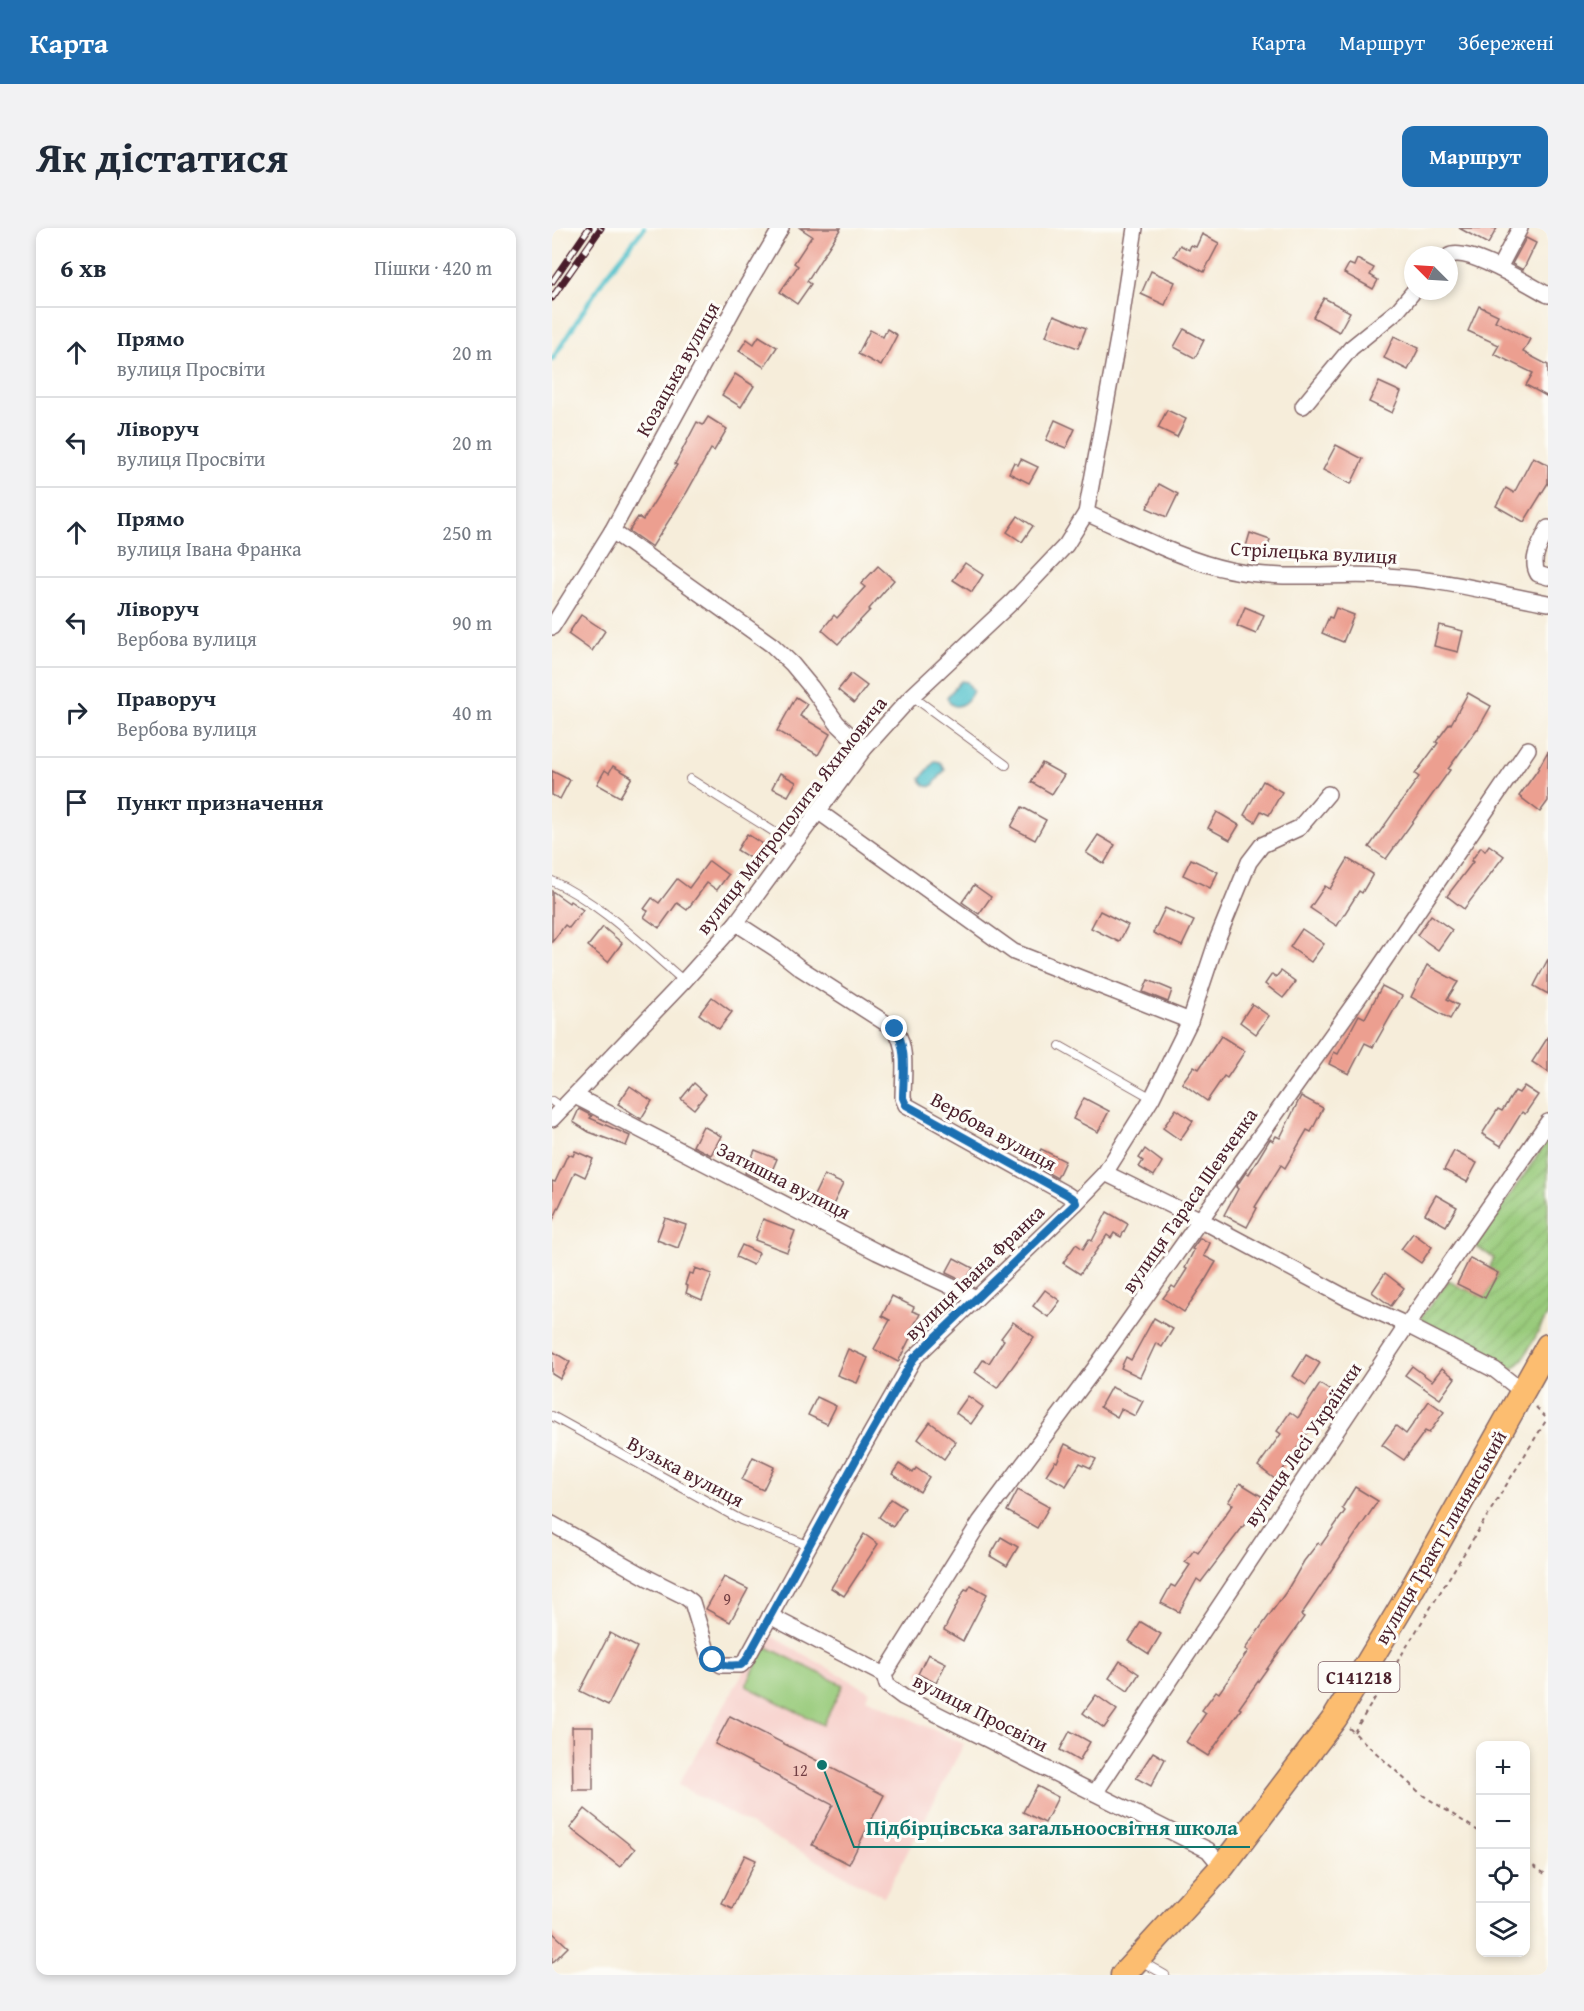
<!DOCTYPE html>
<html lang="uk">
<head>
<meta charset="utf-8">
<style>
	:root { --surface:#fff; --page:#f2f2f3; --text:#1f2937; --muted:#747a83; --line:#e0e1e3; --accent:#1f6fb2 }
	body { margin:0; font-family:"Gentium Book Plus",serif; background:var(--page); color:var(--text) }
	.controls { position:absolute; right:18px; bottom:18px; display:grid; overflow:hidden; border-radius:12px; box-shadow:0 3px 9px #0003 }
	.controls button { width:54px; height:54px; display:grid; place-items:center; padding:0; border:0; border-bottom:2px solid var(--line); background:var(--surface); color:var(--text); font:30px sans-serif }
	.compass { position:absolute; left:852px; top:18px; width:54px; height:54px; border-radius:50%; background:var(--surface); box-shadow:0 3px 9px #0003; rotate:294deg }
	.stop { position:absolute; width:18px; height:18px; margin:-14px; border:4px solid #1f6fb2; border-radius:50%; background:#fff }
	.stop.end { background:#1f6fb2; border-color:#fff; box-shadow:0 2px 6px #0008 }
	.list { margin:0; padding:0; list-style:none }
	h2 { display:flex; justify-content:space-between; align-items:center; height:78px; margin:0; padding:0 24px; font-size:26px }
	h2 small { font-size:20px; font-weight:400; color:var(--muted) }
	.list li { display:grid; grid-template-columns:39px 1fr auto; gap:18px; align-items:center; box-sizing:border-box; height:90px; padding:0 24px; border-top:2px solid var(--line) }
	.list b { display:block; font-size:22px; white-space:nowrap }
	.list p { margin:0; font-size:20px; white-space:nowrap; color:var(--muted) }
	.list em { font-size:20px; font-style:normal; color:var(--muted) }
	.icon { flex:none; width:33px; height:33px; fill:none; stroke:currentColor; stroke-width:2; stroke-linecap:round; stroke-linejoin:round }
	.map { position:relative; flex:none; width:996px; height:1747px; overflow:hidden; border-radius:12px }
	header { display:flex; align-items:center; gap:36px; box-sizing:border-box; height:84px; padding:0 30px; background:var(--accent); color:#fff }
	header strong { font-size:28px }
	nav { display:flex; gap:33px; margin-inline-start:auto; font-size:21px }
	.intro { display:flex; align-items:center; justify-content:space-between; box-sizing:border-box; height:144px; padding:0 36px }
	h1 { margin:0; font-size:42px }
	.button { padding:15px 27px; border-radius:12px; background:var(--accent); color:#fff; font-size:21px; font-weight:700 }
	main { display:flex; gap:36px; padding:0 36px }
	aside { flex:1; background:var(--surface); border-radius:12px; box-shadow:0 3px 9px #0003 }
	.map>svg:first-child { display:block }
	.built { fill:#f7d0cb }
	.grass { fill:#99cb7b; stroke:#727553; stroke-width:1.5 }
	.garden { fill:url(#garden-furrows); stroke:#727553; stroke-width:1.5 }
	.water { fill:#55c2cc; stroke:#50707c; stroke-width:1.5 }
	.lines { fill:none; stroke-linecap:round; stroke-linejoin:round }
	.stream { stroke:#55c2cc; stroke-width:4.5 }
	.building { fill:#ec9f90 }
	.lane-casing { stroke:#866768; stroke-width:10 }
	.street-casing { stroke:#866768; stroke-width:18 }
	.primary-casing { stroke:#866768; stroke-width:27 }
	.path { stroke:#866768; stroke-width:2; stroke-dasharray:4.5 4.5; stroke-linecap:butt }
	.lane { stroke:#fff; stroke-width:8 }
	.street { stroke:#fff; stroke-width:15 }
	.primary { stroke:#fcbd6f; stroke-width:24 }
	.rail-casing { stroke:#4a1f2b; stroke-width:7 }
	.rail { stroke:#fdfcf7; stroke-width:4.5; stroke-dasharray:14; stroke-linecap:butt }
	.route { stroke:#1f6fb2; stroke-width:8 }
	.labels { text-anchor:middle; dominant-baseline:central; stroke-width:6; stroke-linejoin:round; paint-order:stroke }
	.number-label { font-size:16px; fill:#723f44 }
	.shield { fill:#fdfcf7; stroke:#806168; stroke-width:1.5 }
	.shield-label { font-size:18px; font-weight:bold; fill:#4a1f2b }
	.street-label { font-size:20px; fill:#4a1f2b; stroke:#fdfcf7 }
	.leader { fill:none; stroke:#0f766e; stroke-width:2 }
	.callout-dot { fill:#0f766e; stroke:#fdfcf7; stroke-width:2 }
	.callout-label { font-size:21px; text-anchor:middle; font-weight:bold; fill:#0f766e; stroke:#fdfcf7; stroke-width:6; stroke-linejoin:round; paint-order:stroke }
</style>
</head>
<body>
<header>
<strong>Карта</strong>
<nav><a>Карта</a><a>Маршрут</a><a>Збережені</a></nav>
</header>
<div class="intro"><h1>Як дістатися</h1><a class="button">Маршрут</a></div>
<main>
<aside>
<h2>6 хв<small>Пішки · 420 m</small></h2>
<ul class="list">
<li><svg class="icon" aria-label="ahead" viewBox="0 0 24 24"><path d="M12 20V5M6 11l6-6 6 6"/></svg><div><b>Прямо</b><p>вулиця Просвіти</p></div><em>20 m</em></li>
<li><svg class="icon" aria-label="left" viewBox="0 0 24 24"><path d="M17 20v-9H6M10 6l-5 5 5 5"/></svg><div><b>Ліворуч</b><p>вулиця Просвіти</p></div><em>20 m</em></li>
<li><svg class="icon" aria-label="ahead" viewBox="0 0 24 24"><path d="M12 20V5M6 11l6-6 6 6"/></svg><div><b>Прямо</b><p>вулиця Івана Франка</p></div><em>250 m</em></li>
<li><svg class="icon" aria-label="left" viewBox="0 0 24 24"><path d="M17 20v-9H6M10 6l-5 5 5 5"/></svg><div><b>Ліворуч</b><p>Вербова вулиця</p></div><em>90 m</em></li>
<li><svg class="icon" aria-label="right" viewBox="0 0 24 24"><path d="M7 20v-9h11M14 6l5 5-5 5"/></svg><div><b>Праворуч</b><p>Вербова вулиця</p></div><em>40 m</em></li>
<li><svg class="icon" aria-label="arrive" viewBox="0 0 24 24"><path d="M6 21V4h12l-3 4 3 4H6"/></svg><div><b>Пункт призначення</b></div></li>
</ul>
</aside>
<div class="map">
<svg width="996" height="1747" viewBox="0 0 996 1747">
	<defs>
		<pattern id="garden-furrows" width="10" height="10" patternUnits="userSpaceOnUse" patternTransform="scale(1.5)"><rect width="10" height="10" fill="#99cb7b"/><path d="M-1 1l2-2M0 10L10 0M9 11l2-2" fill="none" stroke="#85ae6a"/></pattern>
	</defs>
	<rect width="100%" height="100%" fill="#fdfcf7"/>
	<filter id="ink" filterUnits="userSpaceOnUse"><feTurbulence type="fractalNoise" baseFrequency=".0167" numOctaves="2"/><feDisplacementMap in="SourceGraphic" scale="12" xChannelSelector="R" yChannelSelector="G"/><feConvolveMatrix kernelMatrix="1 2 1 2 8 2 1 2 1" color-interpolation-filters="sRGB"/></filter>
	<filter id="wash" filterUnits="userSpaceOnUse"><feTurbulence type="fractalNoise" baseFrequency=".008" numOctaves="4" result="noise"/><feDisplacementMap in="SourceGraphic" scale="24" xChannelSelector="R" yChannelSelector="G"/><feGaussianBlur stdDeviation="1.35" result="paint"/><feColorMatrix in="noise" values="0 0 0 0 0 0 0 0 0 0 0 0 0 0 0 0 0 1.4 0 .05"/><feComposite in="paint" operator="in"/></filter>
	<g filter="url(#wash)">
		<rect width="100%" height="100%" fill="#f6edda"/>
		<path class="built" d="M214,1405L317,1463L314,1470L412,1516L332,1669L126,1557Z"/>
		<path class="grass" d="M213,1418L291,1457L271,1497L194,1458Z"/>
		<path class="garden" d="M996,912V1086L970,1133L961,1141L953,1139L871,1099L868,1096L870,1088L897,1052L912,1062L915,1061L933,1070L946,1045L937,1040L942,1030L923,1018Z"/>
		<g class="water">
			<path d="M409,453L415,454L421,463C415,476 401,486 395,469Z"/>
			<path d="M383,533L388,534L393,542L380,558C374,560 369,555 369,550Z"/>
		</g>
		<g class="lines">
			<path class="stream" d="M0,132L51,52L92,0"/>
		</g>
		<g id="blocks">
			<g class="building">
				<path d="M248,0H289L255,53L259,56L245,76L228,64L246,38L242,35L260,8Z"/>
				<path d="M907,0H945L936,16Z"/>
				<path d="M650,6L667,15L652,44L622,28L628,17L637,22L639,17L644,19Z"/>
				<path d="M974,10L984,15L971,42L960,36Z"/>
				<path d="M805,31L822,40L818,47L826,52L821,61L792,45L797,36L802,38Z"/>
				<path d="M599,43L623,54L613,77L589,66Z"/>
				<path d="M772,70L798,84L787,104L761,89Z"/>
				<path d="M927,78L946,87L943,93L978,111L971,124L996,137V169L974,157L981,145L942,126L947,117L916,103Z"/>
				<path d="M502,87L534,100L526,120L494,108Z"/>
				<path d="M335,101L345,107L329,138L306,126L318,102L331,109Z"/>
				<path d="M632,101L652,112L643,130L622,119Z"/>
				<path d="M207,108L225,119L212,139L187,123L195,111L202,116Z"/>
				<path d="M842,108L867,120L856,142L832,130Z"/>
				<path d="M183,146L202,158L189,179L170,167Z"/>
				<path d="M827,154L849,164L840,185L817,174Z"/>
				<path d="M615,182L634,191L625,209L606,200Z"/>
				<path d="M156,189L175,201L162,223L159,221L135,264L100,319L77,303L86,289L91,292L125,237L123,236L145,194L151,197Z"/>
				<path d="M503,192L523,201L514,220L494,212Z"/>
				<path d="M784,217L811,231L799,256L771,242Z"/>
				<path d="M981,229L996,237V255L972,294L944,278L954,260L962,265Z"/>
				<path d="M469,231L486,239L477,255L457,245L462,234L466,237Z"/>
				<path d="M607,256L626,266L615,289L595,280Z"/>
				<path d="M466,288L481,298L470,314L455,304Z"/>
				<path d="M698,305L718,312L713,329L693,322Z"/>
				<path d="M413,335L431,347L420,364L401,352Z"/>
				<path d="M326,338L342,352L317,381L318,382L286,416L270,402L282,387L285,390L313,359L309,356Z"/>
				<path d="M693,379L712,387L704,406L685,398Z"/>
				<path d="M784,380L802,387L791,414L770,405L777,389L780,390Z"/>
				<path d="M29,387L53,403L40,423L16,406Z"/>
				<path d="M887,397L911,403L906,424L882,418Z"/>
				<path d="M299,446L315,458L302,475L286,462Z"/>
				<path d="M916,465L939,478L926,501H925L896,541L898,542L834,631L817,619L867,549L863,546L886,515L884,514L898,495L899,496Z"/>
				<path d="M244,469L255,476L248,488L278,506L266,527L225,503Z"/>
				<path d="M996,523V573L988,584L967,568L985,543Z"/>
				<path d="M490,535L512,547L500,566L479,554Z"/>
				<path d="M61,538L80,549L68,569L45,556L53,542L57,545Z"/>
				<path d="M0,543L18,552L8,571L0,567Z"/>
				<path d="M228,545L244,554L236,568L220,560Z"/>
				<path d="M711,553L730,564L717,587L709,583L703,594L692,587Z"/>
				<path d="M470,579L494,592L483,612L459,599Z"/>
				<path d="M665,584L687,597L678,612L656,600Z"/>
				<path d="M195,606L214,618L204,634L185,622Z"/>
				<path d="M546,607L563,617L552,636L534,625Z"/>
				<path d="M937,617L952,628L912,681L895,668L921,634L919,633L929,619L933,623Z"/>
				<path d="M639,631L666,644L658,660L631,647Z"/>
				<path d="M796,631L821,646L810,665L807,663L785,698L758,680L773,658L778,661Z"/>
				<path d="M157,633L176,647L165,662L155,655L135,682L125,675L107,700L92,689L96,683L92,681L100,670L107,675L125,651L137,660Z"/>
				<path d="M422,657L439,669L427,686L410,674Z"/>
				<path d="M0,663L17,675L18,673L31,682L17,700L13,697L0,714Z"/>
				<path d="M613,680L642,693L630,718L601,705Z"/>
				<path d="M548,683L576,697L567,714L539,700Z"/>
				<path d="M879,687L900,702L886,722L865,707Z"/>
				<path d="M51,699L70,715L56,734L36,718Z"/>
				<path d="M750,701L772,716L759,734L738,719Z"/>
				<path d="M996,731V766L982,758Z"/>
				<path d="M875,737L906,754L895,771L906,777L898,791L859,769Z"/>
				<path d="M729,743L744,754L731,770L713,756L720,746L724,749Z"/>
				<path d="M596,752L620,762L616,774L591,764Z"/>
				<path d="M830,758L850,768L821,819L813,815L797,846L777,836L782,824L786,826L807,787L813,790Z"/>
				<path d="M160,769L180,784L167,801L147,786Z"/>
				<path d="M700,776L717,788L704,806L688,794Z"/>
				<path d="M669,808L693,823L675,850L672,848L655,873L630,855L642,838L647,841Z"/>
				<path d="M996,809V844L980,834Z"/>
				<path d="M142,855L154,866L142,881L129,871Z"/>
				<path d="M78,858L100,873L89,891L66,876Z"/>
				<path d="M972,858L986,867L973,886L970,884L949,918L930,906L946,881L950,883L963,863L967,865Z"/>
				<path d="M749,868L771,880L759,904L755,902L733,940L729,937L703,979L705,980L695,999L672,987L686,961L684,959L694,944L697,946L718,911L721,913L724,908L728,910Z"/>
				<path d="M532,870L557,883L546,904L521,891Z"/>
				<path d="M27,881L40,888L38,890L78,908L74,918L37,904L21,894Z"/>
				<path d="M624,881L641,893L628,912L611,900Z"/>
				<path d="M151,898L169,908L159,927L141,918Z"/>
				<path d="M489,921L513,933L505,950L480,936Z"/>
				<path d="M593,921L610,934L602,948L587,939L591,933L587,930Z"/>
				<path d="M203,922L225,931L218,947L209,943L206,951L193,945Z"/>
				<path d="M23,923L41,931L33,949L23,944L0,994V953L3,954L16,926L21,928Z"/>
				<path d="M902,923L925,935L915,954L892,942Z"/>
				<path d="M272,947L291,956L278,983L259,974Z"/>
				<path d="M884,967L905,979L894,998L873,986Z"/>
				<path d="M555,984L576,996L569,1009L562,1005L559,1010L555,1007L528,1046L511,1035L524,1016L531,1021L537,1011L540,1013Z"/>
				<path d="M113,990L134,997L126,1020L105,1012Z"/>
				<path d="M211,991L243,1003L235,1024L203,1012Z"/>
				<path d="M861,1005L880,1019L869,1035L849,1021Z"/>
				<path d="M648,1010L658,1015L652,1028L664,1034L654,1051L632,1084L611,1070L620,1058L623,1060L635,1041L633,1040L642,1022L640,1021Z"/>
				<path d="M190,1017L207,1025L201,1037L184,1029Z"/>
				<path d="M402,1030L421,1040L413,1054L394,1045Z"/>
				<path d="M918,1030L946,1045L933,1070L905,1056Z"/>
				<path d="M143,1040L160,1046L150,1072L134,1065L136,1058L133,1057L137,1045L141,1046Z"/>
				<path d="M833,1045L852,1060L839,1078L820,1064Z"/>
				<path d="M493,1062L508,1073L496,1089L481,1078Z"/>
				<path d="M340,1068L362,1079L360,1083L368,1086L358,1105L360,1106L346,1134L322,1121L338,1092L330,1088Z"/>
				<path d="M602,1090L621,1101L610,1119L604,1115L588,1149L569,1140L574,1129L579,1132Z"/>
				<path d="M461,1094L482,1109L445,1160L423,1144L431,1132L437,1135L452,1112L449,1110Z"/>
				<path d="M296,1121L316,1130L305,1155L285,1147Z"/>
				<path d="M0,1123L18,1134L8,1151L0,1146Z"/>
				<path d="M754,1127L768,1135L754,1157L741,1148Z"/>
				<path d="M860,1138L880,1153L890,1140L903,1150L888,1171L853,1147Z"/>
				<path d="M768,1156L782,1165L724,1252L706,1238L729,1206L725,1203L738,1184L746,1190Z"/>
				<path d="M559,1159L591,1173L583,1188L569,1181L565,1189L548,1179Z"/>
				<path d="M416,1168L431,1179L419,1196L404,1185Z"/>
				<path d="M265,1169L284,1178L275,1196L256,1187Z"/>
				<path d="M877,1173L892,1184L877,1205L873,1203L852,1232L830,1217L844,1198L854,1206Z"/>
				<path d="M378,1194L404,1214L392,1231L366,1211Z"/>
				<path d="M513,1216L544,1231L539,1240L528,1235L514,1258L494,1247L503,1233L505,1234Z"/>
				<path d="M201,1229L222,1239L211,1262L190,1252Z"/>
				<path d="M347,1236L361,1245L364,1240L377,1249L368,1264L340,1246Z"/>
				<path d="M688,1255L711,1269L699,1288L649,1354L645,1351L627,1384L609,1375L619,1357L623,1359L638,1337L633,1334L642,1322L646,1325L681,1276L676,1274Z"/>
				<path d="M803,1259L826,1273L749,1387L752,1389L687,1480L689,1481L656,1528L634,1514L654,1485L650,1482L664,1463L667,1465L696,1423L693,1421L734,1364L752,1333L766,1315L769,1317L793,1283L790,1280Z"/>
				<path d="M466,1262L497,1279L485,1300L455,1283Z"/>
				<path d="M339,1271L353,1280L341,1299L327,1289Z"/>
				<path d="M312,1306L326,1316L292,1368L279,1360Z"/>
				<path d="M449,1309L466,1319L455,1338L438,1328Z"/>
				<path d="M172,1349L196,1361L178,1394L154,1381Z"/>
				<path d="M419,1357L435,1366L411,1413L392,1402L413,1361L416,1362Z"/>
				<path d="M589,1394L609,1406L597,1426L577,1413Z"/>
				<path d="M58,1405L85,1419L56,1477L28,1463Z"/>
				<path d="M376,1426L394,1435L384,1455L366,1446Z"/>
				<path d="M568,1433L587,1446L576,1463L557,1450Z"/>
				<path d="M544,1467L565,1482L552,1500L531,1485Z"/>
				<path d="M178,1488L332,1567L297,1636L260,1617L281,1577L163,1516Z"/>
				<path d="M20,1499H41V1562H21Z"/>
				<path d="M518,1503L538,1514L527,1533L508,1522Z"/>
				<path d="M601,1524L613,1531L599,1558L584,1550Z"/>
				<path d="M485,1558L506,1569L493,1595L471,1584Z"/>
				<path d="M33,1581L83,1621L68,1639L18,1600Z"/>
				<path d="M193,1627L204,1632L180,1680L169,1675Z"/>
				<path d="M0,1704L16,1719L0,1735Z"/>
			</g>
		</g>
	</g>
	<g filter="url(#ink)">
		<use href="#blocks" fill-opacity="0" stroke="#866768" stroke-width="1.5"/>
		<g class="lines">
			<g class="lane-casing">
				<g id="lane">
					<path d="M360,468L454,537"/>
					<path d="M138,551L243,617"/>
					<path d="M0,653C50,676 91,718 132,753"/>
					<path d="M508,818L600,870"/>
					<path d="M0,873L10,880"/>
					<path d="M0,1188L189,1292L256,1317"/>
					<path d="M587,1732L613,1747"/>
				</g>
			</g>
			<g class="street-casing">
				<g id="street">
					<path d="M897,28C914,18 978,57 996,67"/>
					<path d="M947,40L968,0"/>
					<path d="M751,178L799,120L846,82L862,63"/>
					<path d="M534,285C578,304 632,333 678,342C729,353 783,345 834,348C888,351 943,365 996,375"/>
					<path d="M996,300C990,314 977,331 986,346L996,349"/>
					<path d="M60,303L220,417L240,436L259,459L285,495L312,521"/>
					<path d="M0,399L60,303L184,76L229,0"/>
					<path d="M267,584L462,724L638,793"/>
					<path d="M184,695L224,721L248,740L343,801C356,820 351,848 351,870L354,877L514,966L523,972L524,975"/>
					<path d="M23,868L325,1024L424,1070"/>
					<path d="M0,891L132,753L184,695L312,521L360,468L461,373L514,317L534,285L567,105L583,0"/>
					<path d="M553,945L649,992L793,1069L855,1097L943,1142L971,1164"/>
					<path d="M0,1296L96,1350L132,1368L140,1374L156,1426L169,1437H189L194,1432L310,1221L362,1130L524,975L553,945L600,870L638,793L665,712L697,634L710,617L747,600L776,566"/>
					<path d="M218,1388L332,1447L335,1457L351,1469L656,1622L670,1639"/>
					<path d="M332,1447L428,1294L541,1143L814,759L976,521"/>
					<path d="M543,1565L855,1097L996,894"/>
				</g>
			</g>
			<g class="primary-casing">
				<path id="primary" d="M571,1747L670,1639L783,1490L855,1370L996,1118"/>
			</g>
			<g class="path">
				<path d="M984,1179L994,1190"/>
				<path d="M797,1500L869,1566L928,1604"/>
				<path d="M802,1504L995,1191"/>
				<path d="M974,1633L996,1648"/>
			</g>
			<use href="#lane" class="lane"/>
			<use href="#street" class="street"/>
			<use href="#primary" class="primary"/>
			<g class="rail-casing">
				<g id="rail">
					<path d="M0,54L37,0"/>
					<path d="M0,70L49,0"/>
				</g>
			</g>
			<use href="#rail" class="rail"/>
		</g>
	</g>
	<g class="lines" filter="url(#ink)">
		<path class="route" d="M161,1432C171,1438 178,1438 189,1437L194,1432L310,1221L362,1130L524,975L523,972L514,966L354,877L351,870C351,848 356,820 343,801"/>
	</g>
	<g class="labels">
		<g class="number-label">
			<text x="175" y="1371">9</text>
			<text x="248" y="1542">12</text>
		</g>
		<rect class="shield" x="766.5" y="1434" width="81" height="30" rx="4.5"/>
		<g class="shield-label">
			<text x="807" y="1449">С141218</text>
		</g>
		<g class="street-label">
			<text transform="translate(125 141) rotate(-61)">Козацька вулиця</text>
			<text transform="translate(762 324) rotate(3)">Стрілецька вулиця</text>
			<text transform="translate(239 587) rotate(-52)">вулиця Митрополита Яхимовича</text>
			<text transform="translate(442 903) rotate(29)">Вербова вулиця</text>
			<text transform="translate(232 952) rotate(27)">Затишна вулиця</text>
			<text transform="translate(637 972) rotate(-55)">вулиця Тараса Шевченка</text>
			<text transform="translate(422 1044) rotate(-44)">вулиця Івана Франка</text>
			<text transform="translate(750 1216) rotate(-56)">вулиця Лесі Українки</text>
			<text transform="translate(134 1243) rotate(28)">Вузька вулиця</text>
			<text transform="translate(888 1309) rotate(-60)">вулиця Тракт Глинянський</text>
			<text transform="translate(429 1484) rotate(27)">вулиця Просвіти</text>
		</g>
	</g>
	<path class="leader" d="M270 1537L302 1619H698"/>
	<circle class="callout-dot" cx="270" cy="1537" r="6"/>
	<g class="callout-label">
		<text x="500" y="1607">Підбірцівська загальноосвітня школа</text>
	</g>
</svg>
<div class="controls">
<button>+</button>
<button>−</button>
<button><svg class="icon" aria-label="locate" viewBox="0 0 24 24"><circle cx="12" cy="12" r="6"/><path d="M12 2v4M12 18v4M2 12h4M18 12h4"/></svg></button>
<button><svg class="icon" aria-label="layers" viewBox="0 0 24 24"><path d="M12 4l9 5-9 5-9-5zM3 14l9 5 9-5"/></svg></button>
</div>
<svg class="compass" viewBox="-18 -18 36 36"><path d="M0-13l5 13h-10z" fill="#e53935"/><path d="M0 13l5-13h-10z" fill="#747a83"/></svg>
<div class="stop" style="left:161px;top:1432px"></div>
<div class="stop end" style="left:343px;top:801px"></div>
</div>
</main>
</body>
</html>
